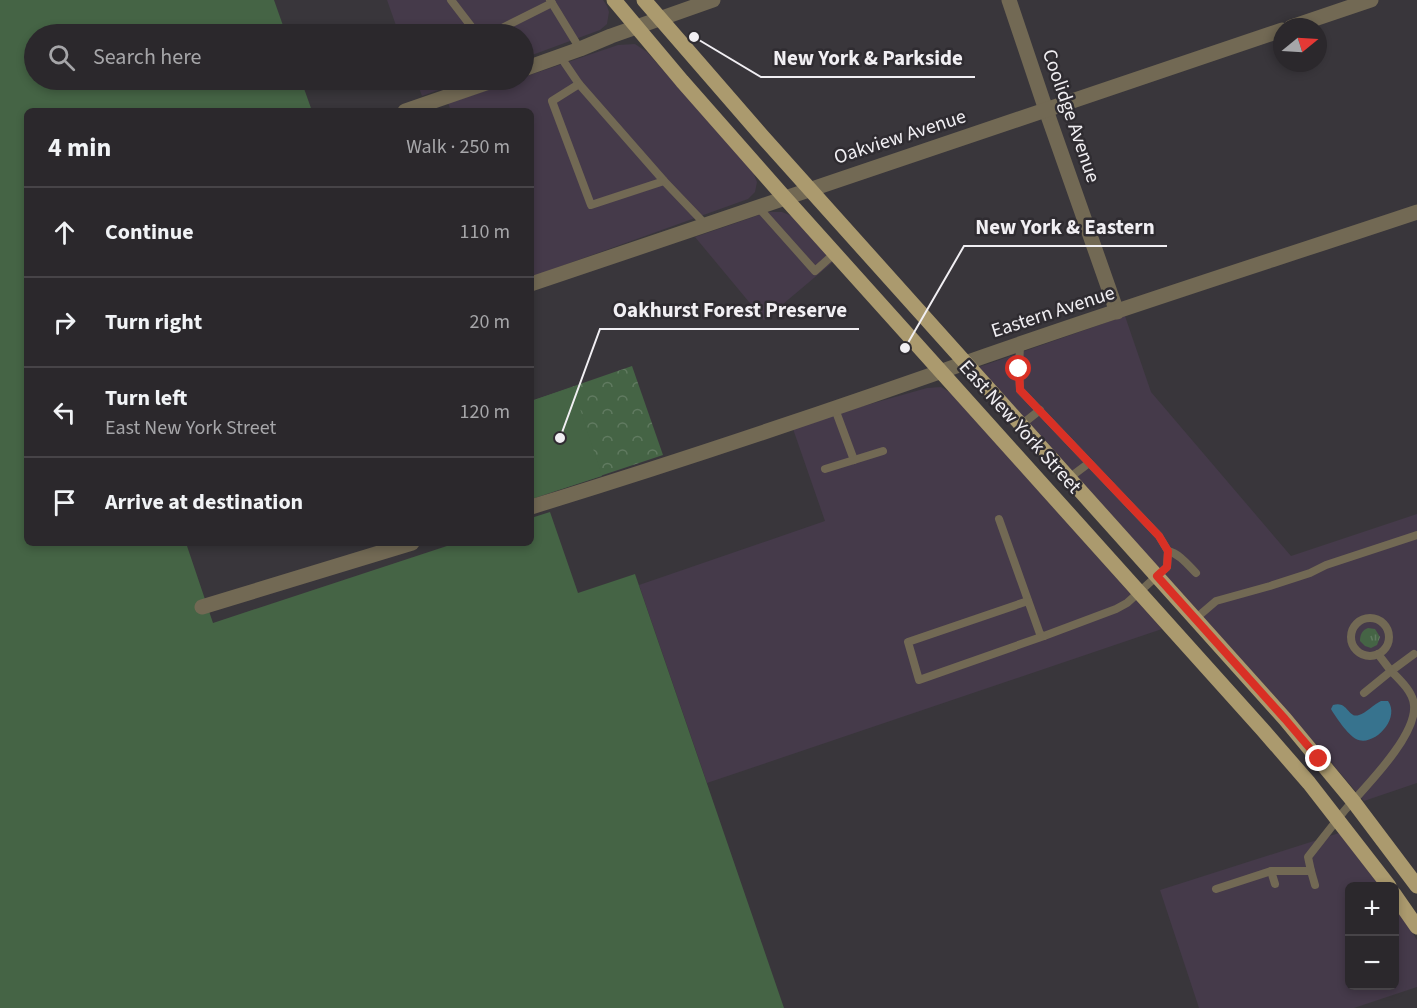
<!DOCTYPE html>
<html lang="en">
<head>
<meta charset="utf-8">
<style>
	:root { --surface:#2b282c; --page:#373438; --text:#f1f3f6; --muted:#a6a6a9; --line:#474448 }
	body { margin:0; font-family:"Source Sans 3",sans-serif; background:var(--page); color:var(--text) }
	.controls { position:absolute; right:18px; bottom:18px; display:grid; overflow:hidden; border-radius:9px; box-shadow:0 3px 9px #0003 }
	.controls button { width:54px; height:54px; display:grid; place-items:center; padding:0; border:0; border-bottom:2px solid var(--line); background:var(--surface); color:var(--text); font:30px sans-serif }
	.compass { position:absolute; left:1273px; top:18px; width:54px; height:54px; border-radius:50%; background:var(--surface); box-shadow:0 3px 9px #0003; rotate:72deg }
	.stop { position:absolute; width:18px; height:18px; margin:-14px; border:4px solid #d93025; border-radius:50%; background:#fff }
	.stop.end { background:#d93025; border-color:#fff; box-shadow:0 2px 6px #0008 }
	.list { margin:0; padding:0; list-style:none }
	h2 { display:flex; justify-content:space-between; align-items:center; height:78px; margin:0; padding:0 24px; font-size:26px }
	h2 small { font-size:20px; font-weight:400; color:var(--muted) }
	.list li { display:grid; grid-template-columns:39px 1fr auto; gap:18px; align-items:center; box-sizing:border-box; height:90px; padding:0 24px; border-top:2px solid var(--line) }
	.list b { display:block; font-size:22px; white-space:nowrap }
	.list p { margin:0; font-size:20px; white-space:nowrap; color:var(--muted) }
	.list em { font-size:20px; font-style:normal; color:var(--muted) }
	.icon { flex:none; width:33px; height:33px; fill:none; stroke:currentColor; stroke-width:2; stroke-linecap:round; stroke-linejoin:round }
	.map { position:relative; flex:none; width:1417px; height:1008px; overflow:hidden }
	.search { position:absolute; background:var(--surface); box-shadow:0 3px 9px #0003; left:24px; top:24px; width:510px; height:66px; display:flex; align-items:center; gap:15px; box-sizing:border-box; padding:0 21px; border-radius:33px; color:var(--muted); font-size:22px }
	.panel { position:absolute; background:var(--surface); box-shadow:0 3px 9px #0003; left:24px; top:108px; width:510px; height:438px; border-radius:9px }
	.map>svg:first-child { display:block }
	.commercial { fill:#453a4a }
	.grass { fill:url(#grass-tufts) }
	.forest { fill:url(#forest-crowns) }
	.park { fill:#456445 }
	.water { fill:#37738e }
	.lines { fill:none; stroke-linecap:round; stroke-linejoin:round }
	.service { stroke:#726954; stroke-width:8 }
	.minor { stroke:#726954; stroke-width:15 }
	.primary { stroke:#ab9a6e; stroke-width:15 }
	.route { stroke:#d93025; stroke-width:8 }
	.labels { text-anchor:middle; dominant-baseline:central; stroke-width:5; stroke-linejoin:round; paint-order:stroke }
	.street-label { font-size:20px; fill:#f1eff3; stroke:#2f2c31 }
	.leader { fill:none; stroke:#f1eff3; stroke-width:2 }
	.callout-dot { fill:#f1eff3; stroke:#2f2c31; stroke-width:2 }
	.callout-label { font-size:21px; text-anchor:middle; font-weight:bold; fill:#f1eff3; stroke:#2f2c31; stroke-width:5; stroke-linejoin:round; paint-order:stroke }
</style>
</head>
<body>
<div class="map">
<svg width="1417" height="1008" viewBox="0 0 1417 1008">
	<defs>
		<pattern id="grass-tufts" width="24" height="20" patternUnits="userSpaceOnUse" patternTransform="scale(1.5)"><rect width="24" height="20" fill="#456445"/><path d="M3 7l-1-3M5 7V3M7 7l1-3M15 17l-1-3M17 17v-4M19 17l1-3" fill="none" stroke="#607a60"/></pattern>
		<pattern id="forest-crowns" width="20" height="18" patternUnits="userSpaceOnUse" patternTransform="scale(1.5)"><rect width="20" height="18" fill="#456445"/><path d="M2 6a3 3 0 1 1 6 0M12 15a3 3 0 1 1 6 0" fill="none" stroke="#607a60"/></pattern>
	</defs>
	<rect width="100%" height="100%" fill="#39363b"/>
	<g class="commercial">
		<path d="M387,0H603L607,6L609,12L607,24L600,30L524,58V34H399Z"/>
		<path d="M635,44L647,52L753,172L757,182L755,192L748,199L531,277V111H451L448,103L518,80H524V77L618,45Z"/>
		<path d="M416,80H466L422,96Z"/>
		<path d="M768,212H782L792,216L833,262L764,320L695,237Z"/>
		<path d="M1125,316L1151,392L1291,556L1417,514V783L1364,801L1288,712L979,367Z"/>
		<path d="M941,387L951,393L1162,629L707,783L639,585L825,521L792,426L927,388Z"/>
		<path d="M1339,833L1380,886H1350V986H1394L1395,905L1417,940V987L1354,1008H1199L1160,890Z"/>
	</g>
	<path class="grass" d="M1368,628L1375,629L1380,637L1377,645L1371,648L1365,646L1360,641C1360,635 1362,630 1368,628Z"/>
	<path class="forest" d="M632,366L663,455L531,499V401Z"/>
	<g class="park">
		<path d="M0,0H274L286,34H34V80H301L312,111H27V543H186L213,623L456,543H531V518L550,512L578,593L635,574L784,1008H0Z"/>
		<path d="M573,387L602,476L531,499V401Z"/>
	</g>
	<path class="water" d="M1381,701H1388C1401,719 1373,748 1356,739C1348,735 1335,716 1331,709L1333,705C1348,700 1348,719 1359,715C1366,713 1374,704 1381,701Z"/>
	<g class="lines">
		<g class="service">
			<path d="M451,0L477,34"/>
			<path d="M550,0L580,49"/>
			<path d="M484,34L498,30L552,3"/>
			<path d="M560,56L579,84L664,181L706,225"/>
			<path d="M579,84L552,101L591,205L664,181"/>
			<path d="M758,207L815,271L835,253"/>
			<path d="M835,409L854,460"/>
			<path d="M1021,425L1040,410"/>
			<path d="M825,469L883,451"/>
			<path d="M1069,478L1089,463"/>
			<path d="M999,519L1040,634L1044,636L1116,609L1127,603L1167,567L1168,551L1159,536L1020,390L1019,369L1020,345"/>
			<path d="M1168,551C1180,554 1188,565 1196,573"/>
			<path d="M1028,601L908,642L919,680L1044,636"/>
			<circle cx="1370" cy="637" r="19"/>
			<path d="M1195,619L1216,601L1270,586L1310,573L1326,565L1417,535"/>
			<path d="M1378,654L1391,671L1414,654"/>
			<path d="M1271,871L1275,884"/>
			<path d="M1311,871L1315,885"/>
			<path d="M1216,889L1271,871H1311L1308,857C1320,842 1332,826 1345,810C1365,787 1417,736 1414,705C1413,692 1400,680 1391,671L1364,693"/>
		</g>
		<g class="minor">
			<path d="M1009,0L1046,110L1117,312"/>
			<path d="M1291,27L1371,0"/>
			<path d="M524,69L580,49L611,36L713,0"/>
			<path d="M405,111L495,80"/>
			<path d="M531,284L1282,30"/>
			<path d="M531,507C684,460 835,409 985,356C1128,306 1273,260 1417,212"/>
			<path d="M202,607L412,543"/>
		</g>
		<g class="primary">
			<path d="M614,0L682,81L785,198L1262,729L1309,783L1389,886"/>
			<path d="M644,0L762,136L1285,719L1353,801L1417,886"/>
			<path d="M1394,894L1417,927"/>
		</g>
	</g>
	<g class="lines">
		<path class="route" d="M1019,369L1020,390L1159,536L1168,551L1167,567L1157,576L1285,719L1319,759"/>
	</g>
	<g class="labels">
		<g class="street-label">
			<text transform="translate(1071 116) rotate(71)">Coolidge Avenue</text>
			<text transform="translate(900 137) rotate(-18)">Oakview Avenue</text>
			<text transform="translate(1053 312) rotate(-18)">Eastern Avenue</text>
			<text transform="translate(1020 427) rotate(48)">East New York Street</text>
		</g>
	</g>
	<path class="leader" d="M694 37L761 77H975M905 348L964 246H1167M560 438L600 329H859"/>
	<g class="callout-dot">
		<circle cx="694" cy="37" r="6"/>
		<circle cx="905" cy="348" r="6"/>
		<circle cx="560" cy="438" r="6"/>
	</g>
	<g class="callout-label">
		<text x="868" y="65">New York &amp; Parkside</text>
		<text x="1065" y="234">New York &amp; Eastern</text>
		<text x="730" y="317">Oakhurst Forest Preserve</text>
	</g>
</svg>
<div class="controls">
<button>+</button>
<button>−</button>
</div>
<svg class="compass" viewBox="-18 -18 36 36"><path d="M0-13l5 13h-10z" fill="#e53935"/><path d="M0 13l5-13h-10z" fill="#a6a6a9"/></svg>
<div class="stop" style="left:1019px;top:369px"></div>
<div class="stop end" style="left:1319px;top:759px"></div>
<div class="search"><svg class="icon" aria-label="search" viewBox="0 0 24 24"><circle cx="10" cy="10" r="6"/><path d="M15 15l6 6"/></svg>Search here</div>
<section class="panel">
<h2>4 min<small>Walk · 250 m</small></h2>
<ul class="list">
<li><svg class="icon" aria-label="ahead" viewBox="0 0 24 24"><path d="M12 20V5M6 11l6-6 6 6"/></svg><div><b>Continue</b></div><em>110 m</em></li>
<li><svg class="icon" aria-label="right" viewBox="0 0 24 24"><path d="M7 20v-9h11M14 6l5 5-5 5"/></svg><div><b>Turn right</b></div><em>20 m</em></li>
<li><svg class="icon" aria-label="left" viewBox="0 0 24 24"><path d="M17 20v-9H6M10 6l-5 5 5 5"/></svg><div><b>Turn left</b><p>East New York Street</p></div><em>120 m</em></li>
<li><svg class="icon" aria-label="arrive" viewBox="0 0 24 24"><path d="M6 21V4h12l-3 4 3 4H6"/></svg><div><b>Arrive at destination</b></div></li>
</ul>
</section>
</div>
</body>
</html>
